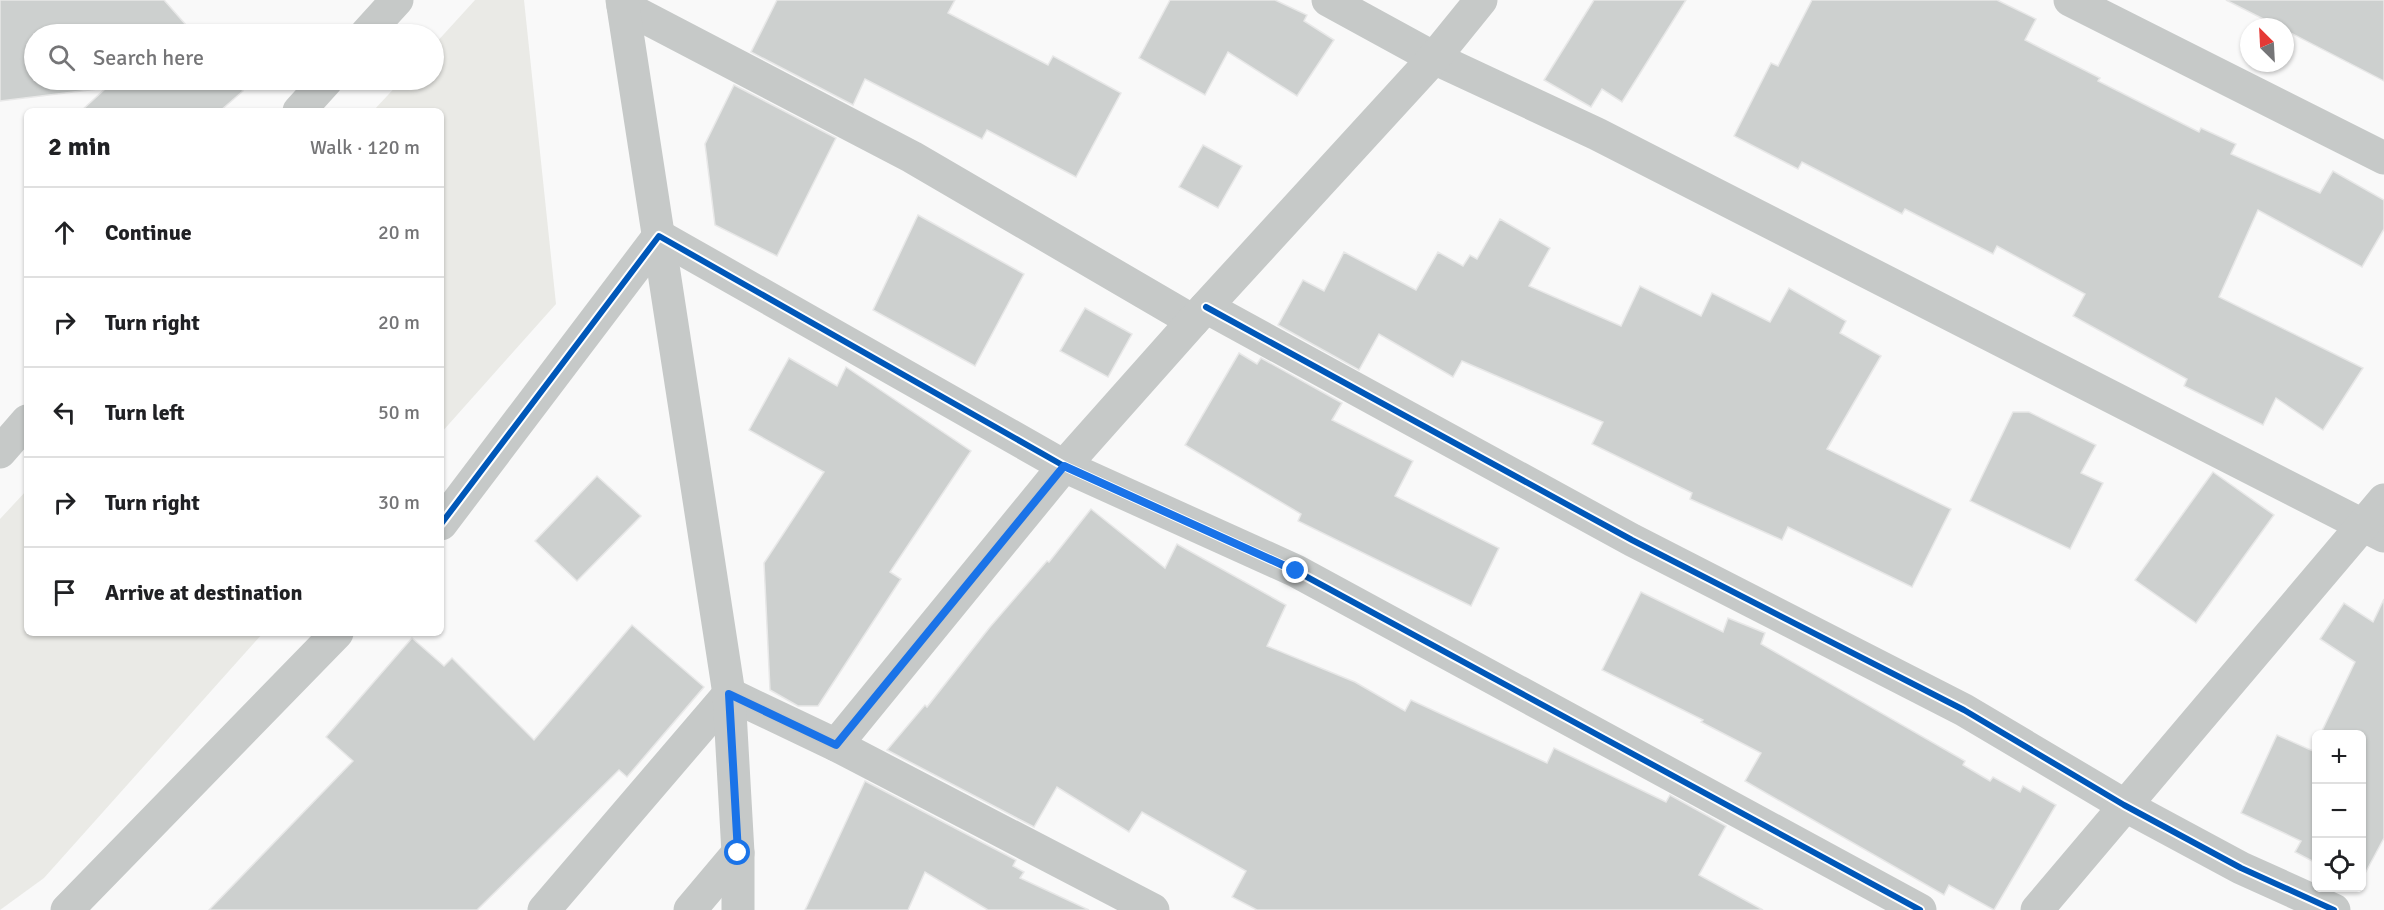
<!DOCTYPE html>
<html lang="en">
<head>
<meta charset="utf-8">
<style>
	:root { --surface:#fff; --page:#f2f2f2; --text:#202124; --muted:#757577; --line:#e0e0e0 }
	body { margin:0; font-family:Signika,sans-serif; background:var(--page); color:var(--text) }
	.controls { position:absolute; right:18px; bottom:18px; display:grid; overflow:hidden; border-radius:9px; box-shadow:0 2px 4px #0004 }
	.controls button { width:54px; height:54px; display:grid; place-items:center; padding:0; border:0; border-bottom:2px solid var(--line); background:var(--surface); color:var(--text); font:30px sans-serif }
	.compass { position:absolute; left:2240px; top:18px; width:54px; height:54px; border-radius:50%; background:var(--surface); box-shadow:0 2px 4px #0004; rotate:336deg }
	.stop { position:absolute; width:18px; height:18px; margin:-14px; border:4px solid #1a73e8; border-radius:50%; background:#fff }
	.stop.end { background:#1a73e8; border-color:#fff; box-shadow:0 2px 6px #0008 }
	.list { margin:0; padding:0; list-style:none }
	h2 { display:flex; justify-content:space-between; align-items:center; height:78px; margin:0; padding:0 24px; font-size:26px }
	h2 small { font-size:20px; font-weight:400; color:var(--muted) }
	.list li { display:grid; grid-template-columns:39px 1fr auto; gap:18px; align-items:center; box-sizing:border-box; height:90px; padding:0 24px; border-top:2px solid var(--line) }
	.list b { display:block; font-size:22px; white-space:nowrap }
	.list em { font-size:20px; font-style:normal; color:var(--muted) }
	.icon { flex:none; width:33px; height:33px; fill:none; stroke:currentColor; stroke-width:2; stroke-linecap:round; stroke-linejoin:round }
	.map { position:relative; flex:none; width:2384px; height:910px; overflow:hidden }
	.search { position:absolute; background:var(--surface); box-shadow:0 2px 4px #0004; left:24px; top:24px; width:420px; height:66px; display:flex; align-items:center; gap:15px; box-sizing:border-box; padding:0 21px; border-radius:33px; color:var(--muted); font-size:22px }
	.panel { position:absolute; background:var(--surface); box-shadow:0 2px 4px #0004; left:24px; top:108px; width:420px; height:528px; border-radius:9px }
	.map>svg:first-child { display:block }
	.green { fill:#eaeae6 }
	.building { fill:#cdd0cf; stroke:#e8e8e8; stroke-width:1.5 }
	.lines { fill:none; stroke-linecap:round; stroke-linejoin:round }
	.minor { stroke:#c6c9c8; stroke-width:33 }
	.tertiary { stroke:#c6c9c8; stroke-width:33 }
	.cycleway-casing { stroke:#fff; stroke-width:10 }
	.cycleway { stroke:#0057b8; stroke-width:6 }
	.route { stroke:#1a73e8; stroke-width:8 }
</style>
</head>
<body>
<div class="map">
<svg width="2384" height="910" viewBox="0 0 2384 910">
	<rect width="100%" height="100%" fill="#f9f9f9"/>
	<g class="green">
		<path d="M475,0H524L556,304L441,433V111H373L402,80H434V45Z"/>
		<path d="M27,490V633H263L44,878L0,910V519Z"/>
	</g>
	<g class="building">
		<path d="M0,0H164L194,34H34V80H234L243,91L220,111H81L106,88L0,101Z"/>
		<path d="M777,0H955L948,13L1048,65L1053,56L1121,93L1076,177L987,130L982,139L865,79L853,105L751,52Z"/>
		<path d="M1170,0H1275L1307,15L1304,21L1334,40L1297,96L1228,52L1205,95L1139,58Z"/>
		<path d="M1594,0H1686L1622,102L1602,89L1591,107L1544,80Z"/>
		<path d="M1812,0H1997L2036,19L2025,40L2100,78L2098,81L2199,132L2201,128L2236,144L2231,154L2320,193L2333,171L2384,200V229L2362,267L2258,210L2219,297L2363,368L2323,430L2276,398L2263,425L2184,386L2187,379L2073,316L2085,294L1997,246L1993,254L1905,209L1902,214L1802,162L1798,169L1734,136L1771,63L1778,66Z"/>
		<path d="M2226,0H2384V81L2285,30V27H2279Z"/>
		<path d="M734,85L836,138L777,256L715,225L705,144Z"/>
		<path d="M1203,145L1242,166L1218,208L1179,187Z"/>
		<path d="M918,215L1024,274L975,366L873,310Z"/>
		<path d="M1500,219L1550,248L1529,286L1621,326L1640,286L1701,316L1712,293L1770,322L1789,288L1846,321L1840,333L1881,356L1827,449L1951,509L1912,587L1788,527L1782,540L1690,499L1692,493L1592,444L1603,422L1462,361L1453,377L1379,334L1359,370L1278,325L1303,280L1324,291L1344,252L1416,290L1438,252L1463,266L1470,255L1477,259Z"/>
		<path d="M1085,308L1132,334L1108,377L1060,351Z"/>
		<path d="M1239,353L1257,364L1261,358L1342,403L1332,420L1413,461L1395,496L1499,548L1471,606L1298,521L1301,514L1185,445Z"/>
		<path d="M789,358L837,386L846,367L971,451L890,572L901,579L818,706H798L770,690L764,563L824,472L749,430Z"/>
		<path d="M2013,412H2029L2096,445L2081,473L2103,483L2070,549L1970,501Z"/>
		<path d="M2213,472L2274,515L2196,623L2135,580Z"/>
		<path d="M597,476L641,516L577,581L535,541Z"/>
		<path d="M1091,509L1165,568L1177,544L1286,605L1267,646L1355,682L1405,711L1411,700L1547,763L1554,748L1666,802L1670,795L1726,826L1699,875L1763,910H1257L1232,897L1246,871L1142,812L1129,832L1057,787L1034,827L887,750L925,705L927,707L990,627L1047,561L1049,562Z"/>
		<path d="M1641,592L1723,632L1728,618L1765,633L1761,644L1965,761L1963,765L1990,781L1993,777L2020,792L2023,786L2056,805L1994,910L1949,885L1944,895L1745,781L1761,753L1701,722L1703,720L1602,670Z"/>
		<path d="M2384,599V838L2361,881V735H2320L2355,662L2320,639L2344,603L2373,622Z"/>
		<path d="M632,625L704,687L627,777L619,770L477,910H209L353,761L326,737L412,638L444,666L452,658L534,740Z"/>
		<path d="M2277,735L2313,751L2316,743V863L2295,852L2301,841L2241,813Z"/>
		<path d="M865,781L1016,860L1013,866L1024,872L1020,878L1089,910H988L925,872L908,910H805Z"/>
	</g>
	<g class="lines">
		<g class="minor">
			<path d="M1328,0L1434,58L1597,134L2384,536"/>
			<path d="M2070,0L2384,158"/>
			<path d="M623,6L912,157L1193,321"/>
			<path d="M366,34L397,0"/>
			<path d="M299,111L327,80"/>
			<path d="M1206,307L1632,540L1964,710L2124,805L2241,868L2334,910"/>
			<path d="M0,452L27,421"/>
			<path d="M441,524L659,236L1064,466L1296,571L1920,910"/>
			<path d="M836,745L1064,466L1193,321L1434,58L1481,0"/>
			<path d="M67,910L337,633"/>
			<path d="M544,910L729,694L836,745L1153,910"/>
			<path d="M690,910L738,853"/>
		</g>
		<g class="tertiary">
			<path d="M622,0L729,694L738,853V910"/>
			<path d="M2037,910L2384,500"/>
		</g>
		<g class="cycleway-casing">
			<g id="cycleway">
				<path d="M1206,307L1632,540L1964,710L2124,805L2241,868L2334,910"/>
				<path d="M441,524L659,236L1064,466L1296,571L1920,910"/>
			</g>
		</g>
		<use href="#cycleway" class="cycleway"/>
	</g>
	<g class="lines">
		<path class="route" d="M738,853L729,694L836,745L1064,466L1296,571"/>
	</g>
</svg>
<div class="controls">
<button>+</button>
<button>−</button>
<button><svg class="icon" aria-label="locate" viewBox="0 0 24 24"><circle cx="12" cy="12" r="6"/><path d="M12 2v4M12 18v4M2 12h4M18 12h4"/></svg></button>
</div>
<svg class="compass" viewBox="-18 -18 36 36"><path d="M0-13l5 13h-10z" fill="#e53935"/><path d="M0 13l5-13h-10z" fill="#757577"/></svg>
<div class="stop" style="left:738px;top:853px"></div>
<div class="stop end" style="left:1296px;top:571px"></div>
<div class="search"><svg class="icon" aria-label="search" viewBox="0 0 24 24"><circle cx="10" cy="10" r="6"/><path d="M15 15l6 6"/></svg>Search here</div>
<section class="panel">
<h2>2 min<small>Walk · 120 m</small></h2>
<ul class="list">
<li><svg class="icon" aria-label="ahead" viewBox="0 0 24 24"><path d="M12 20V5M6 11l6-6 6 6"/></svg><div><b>Continue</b></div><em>20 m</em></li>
<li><svg class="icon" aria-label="right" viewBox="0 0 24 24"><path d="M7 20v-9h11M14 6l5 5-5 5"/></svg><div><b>Turn right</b></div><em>20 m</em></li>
<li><svg class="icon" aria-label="left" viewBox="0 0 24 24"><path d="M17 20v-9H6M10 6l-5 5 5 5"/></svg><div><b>Turn left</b></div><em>50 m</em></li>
<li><svg class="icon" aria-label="right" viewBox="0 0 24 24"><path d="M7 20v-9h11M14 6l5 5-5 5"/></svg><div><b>Turn right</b></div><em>30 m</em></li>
<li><svg class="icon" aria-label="arrive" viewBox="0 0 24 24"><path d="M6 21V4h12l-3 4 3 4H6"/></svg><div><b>Arrive at destination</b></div></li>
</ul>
</section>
</div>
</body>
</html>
